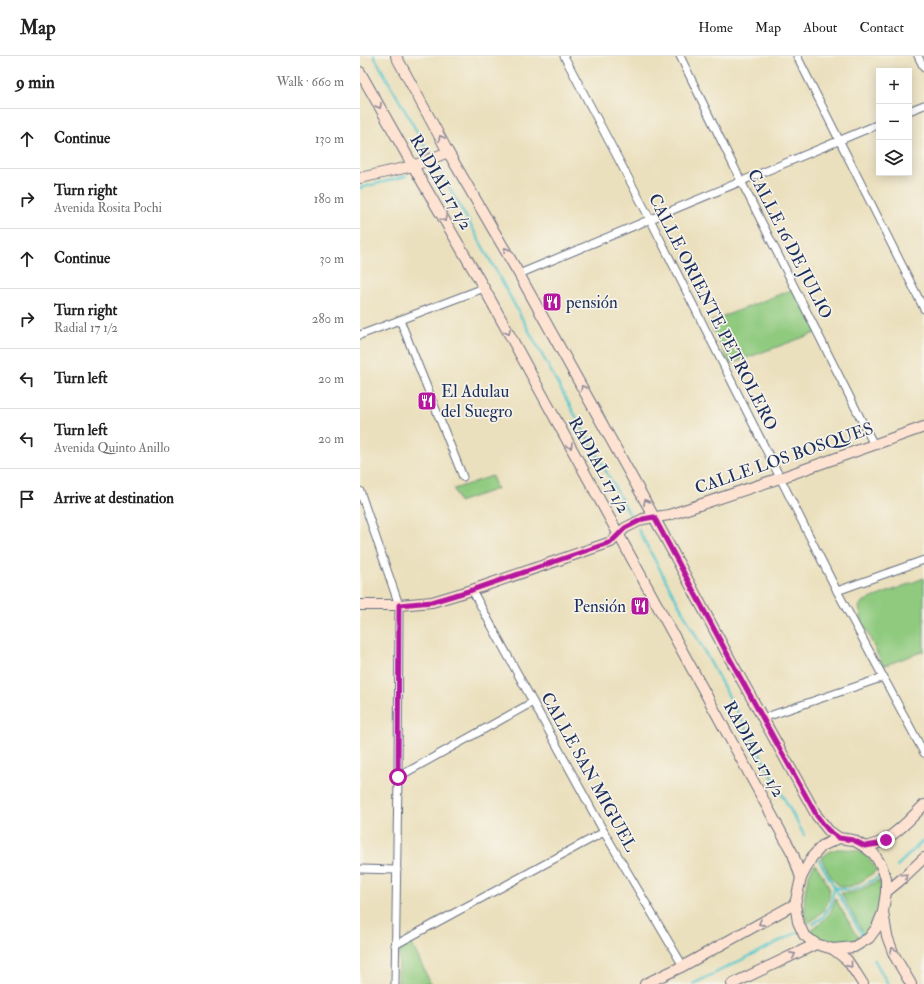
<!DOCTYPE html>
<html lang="en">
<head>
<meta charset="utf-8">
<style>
	:root { --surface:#fff; --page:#f2f2f2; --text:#222; --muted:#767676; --line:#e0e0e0 }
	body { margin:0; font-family:"IM FELL Double Pica",serif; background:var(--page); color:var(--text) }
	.controls { position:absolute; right:12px; top:12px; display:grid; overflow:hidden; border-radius:0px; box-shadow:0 2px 10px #0003 }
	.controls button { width:36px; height:36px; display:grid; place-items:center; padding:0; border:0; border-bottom:1px solid var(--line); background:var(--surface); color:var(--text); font:20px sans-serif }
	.stop { position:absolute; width:12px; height:12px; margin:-9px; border:3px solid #b5179e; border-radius:50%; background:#fff }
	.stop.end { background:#b5179e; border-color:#fff; box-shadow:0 1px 4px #0008 }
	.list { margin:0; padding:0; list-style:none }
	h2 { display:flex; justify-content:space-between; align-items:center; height:52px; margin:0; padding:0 16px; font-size:17px }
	h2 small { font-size:13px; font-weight:400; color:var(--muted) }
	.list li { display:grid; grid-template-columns:26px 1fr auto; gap:12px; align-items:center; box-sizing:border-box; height:60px; padding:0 16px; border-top:1px solid var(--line) }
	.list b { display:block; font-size:15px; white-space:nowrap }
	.list p { margin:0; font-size:13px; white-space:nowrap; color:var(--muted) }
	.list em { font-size:13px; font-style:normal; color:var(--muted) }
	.icon { flex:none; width:22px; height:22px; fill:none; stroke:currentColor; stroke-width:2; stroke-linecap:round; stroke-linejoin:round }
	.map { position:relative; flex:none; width:564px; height:928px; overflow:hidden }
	header { display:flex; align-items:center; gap:24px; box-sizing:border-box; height:56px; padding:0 20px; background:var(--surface); border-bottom:1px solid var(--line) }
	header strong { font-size:19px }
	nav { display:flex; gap:22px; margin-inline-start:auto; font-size:14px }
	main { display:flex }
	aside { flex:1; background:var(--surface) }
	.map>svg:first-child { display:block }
	.green { fill:#8fca7f; stroke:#557c6e }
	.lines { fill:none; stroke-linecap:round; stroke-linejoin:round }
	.stream { stroke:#5ac8ce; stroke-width:2.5 }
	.street-casing { stroke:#646d7f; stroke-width:9 }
	.secondary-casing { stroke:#646d7f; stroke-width:12 }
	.street { stroke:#fff; stroke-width:7 }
	.secondary { stroke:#fee3d2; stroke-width:10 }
	.oneway { stroke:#8c8998 }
	.route { stroke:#b5179e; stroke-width:5 }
	.labels { text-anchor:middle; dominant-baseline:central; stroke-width:3.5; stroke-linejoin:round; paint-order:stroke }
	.street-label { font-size:17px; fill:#1b2f5e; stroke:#f7f3e8 }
	.poi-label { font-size:17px; fill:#1b2f5e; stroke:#f7f3e8; text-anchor:start }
</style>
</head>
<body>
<header>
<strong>Map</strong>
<nav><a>Home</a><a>Map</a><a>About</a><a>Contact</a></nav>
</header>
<main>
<aside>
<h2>9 min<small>Walk · 660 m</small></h2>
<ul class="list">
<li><svg class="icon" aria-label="ahead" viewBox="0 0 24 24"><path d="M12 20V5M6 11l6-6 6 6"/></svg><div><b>Continue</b></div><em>130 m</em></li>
<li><svg class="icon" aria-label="right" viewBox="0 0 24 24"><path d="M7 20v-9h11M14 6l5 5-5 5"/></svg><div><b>Turn right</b><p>Avenida Rosita Pochi</p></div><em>180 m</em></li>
<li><svg class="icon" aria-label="ahead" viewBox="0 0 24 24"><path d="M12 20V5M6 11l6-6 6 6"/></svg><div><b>Continue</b></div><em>30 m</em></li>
<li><svg class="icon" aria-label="right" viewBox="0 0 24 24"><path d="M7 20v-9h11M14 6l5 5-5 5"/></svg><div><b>Turn right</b><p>Radial 17 1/2</p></div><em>280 m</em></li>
<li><svg class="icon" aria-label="left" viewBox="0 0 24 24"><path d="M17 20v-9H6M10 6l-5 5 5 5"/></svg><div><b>Turn left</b></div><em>20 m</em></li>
<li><svg class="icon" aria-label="left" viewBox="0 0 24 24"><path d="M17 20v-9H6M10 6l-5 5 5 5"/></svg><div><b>Turn left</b><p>Avenida Quinto Anillo</p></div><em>20 m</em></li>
<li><svg class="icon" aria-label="arrive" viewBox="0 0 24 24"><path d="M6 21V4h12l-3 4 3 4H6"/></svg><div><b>Arrive at destination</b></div></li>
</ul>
</aside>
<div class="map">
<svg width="564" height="928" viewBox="0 0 564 928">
	<rect width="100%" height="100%" fill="#f7f3e8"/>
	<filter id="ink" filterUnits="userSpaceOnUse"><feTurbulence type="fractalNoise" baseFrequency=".025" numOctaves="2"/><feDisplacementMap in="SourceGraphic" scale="8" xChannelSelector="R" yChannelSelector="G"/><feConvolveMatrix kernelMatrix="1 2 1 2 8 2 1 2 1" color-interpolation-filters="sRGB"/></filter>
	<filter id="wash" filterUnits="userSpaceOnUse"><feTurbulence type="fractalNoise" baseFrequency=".012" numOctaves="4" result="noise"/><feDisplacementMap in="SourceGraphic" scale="16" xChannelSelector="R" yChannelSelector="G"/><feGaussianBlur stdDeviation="0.9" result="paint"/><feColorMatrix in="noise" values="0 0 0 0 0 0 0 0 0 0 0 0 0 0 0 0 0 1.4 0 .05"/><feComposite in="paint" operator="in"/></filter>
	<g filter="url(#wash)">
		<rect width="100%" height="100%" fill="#ebe0bd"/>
		<g class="green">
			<path d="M436,232L458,276L370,308L349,266Z"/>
			<path d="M132,420L137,433L99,446L94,433Z"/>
			<path d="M564,522V595L523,610L502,565L499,551L502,546Z"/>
			<path d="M477,793C500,793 505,795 517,814C508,821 487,839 475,826C470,821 465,809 461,802L469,796Z"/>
			<path d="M455,808C459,814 465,822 468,829C474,845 461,860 448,867C441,852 445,821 455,808Z"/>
			<path d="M520,824C523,842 519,866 504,879L481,837C498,838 506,830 520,824Z"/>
			<path d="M475,842L495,877L500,881C486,891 458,893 451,873C464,866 473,857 475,842Z"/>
			<path d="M51,886L71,928H38L39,896Z"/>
		</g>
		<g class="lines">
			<g class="stream">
				<path d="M14,0L69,97"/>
				<path d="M76,108L119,184L270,459"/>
				<path d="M0,132L46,120"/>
				<path d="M278,473L444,779"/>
				<path d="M459,804L502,879"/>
				<path d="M537,810L564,784"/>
				<path d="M453,868L463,861L471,849L474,831L487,834L498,832L521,820"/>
				<path d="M514,903L528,928"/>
				<path d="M333,928L438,876"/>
			</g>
		</g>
	</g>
	<g filter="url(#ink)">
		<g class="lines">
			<g class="street-casing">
				<g id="street">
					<path d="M204,0L290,163L477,535L564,697"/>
					<path d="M320,0L381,125L514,389"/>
					<path d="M437,0L564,253"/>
					<path d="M558,0L564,12"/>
					<path d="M549,55L564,49"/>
					<path d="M159,218L519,68"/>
					<path d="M40,264L103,421"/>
					<path d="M0,279L124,232"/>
					<path d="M0,435L39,549L38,721L35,928"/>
					<path d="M112,534L173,646L244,776L323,910"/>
					<path d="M477,535L564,504"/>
					<path d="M403,662L524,621"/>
					<path d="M38,721L173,646"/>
					<path d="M0,813L37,814"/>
					<path d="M35,889L244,776"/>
				</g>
			</g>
			<g class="secondary-casing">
				<g id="secondary">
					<path d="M36,0L88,96L159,218L294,461L370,603L457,760L468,774L479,782"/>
					<path d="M0,16L53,110L124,232L433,798L441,822"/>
					<path d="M0,122L53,110L88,96"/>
					<path d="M0,549H39L72,546L112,534L251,486L265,472L283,463L309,459L420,422L564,371"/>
					<path d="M479,782L493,784L505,791L514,798L521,809L526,822V836L523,856L517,871L509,882L494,891L473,893L456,888L444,879L438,866L435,848L441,822L452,801L462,790Z"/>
					<path d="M505,791C513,789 520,787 526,783C541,774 552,761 564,749"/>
					<path d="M526,836L543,822L564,802"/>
					<path d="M523,856L527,880L534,899L551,928"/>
					<path d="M473,893L487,904L496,917L503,928"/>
					<path d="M285,928L323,910L435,848"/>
					<path d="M372,928L456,888"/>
				</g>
			</g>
			<use href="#street" class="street"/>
			<use href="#secondary" class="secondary"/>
		</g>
		<defs><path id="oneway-chevron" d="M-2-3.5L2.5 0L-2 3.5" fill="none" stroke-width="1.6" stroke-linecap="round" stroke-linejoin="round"/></defs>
		<g class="oneway">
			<use href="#oneway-chevron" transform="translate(19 50) rotate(61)"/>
			<use href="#oneway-chevron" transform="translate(81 82) rotate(-119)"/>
			<use href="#oneway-chevron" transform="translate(84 163) rotate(60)"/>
			<use href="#oneway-chevron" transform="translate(146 194) rotate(-120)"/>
			<use href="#oneway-chevron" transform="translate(148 276) rotate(61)"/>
			<use href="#oneway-chevron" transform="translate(223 332) rotate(-119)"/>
			<use href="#oneway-chevron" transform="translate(210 390) rotate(61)"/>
			<use href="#oneway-chevron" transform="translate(286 446) rotate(-119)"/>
			<use href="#oneway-chevron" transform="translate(545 820) rotate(-43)"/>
			<use href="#oneway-chevron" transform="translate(401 867) rotate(151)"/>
			<use href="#oneway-chevron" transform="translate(533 894) rotate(-111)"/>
			<use href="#oneway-chevron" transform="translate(433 899) rotate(-26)"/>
			<use href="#oneway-chevron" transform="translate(490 909) rotate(51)"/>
		</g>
	</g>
	<g class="lines" filter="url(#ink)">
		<path class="route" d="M38,721L39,549L72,546L112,534L251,486L265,472L283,463L294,461L370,603L457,760L468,774L479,782L493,784L505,790L518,788L526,784"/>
	</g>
	<defs>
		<g id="restaurant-square" transform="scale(1)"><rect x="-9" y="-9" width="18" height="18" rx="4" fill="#b5179e" stroke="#f7f3e8"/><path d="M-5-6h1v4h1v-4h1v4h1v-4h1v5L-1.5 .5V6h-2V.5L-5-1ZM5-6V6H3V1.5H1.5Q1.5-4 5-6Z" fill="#fff"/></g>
	</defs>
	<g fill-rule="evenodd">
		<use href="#restaurant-square" x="192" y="246"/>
		<use href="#restaurant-square" x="67" y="345"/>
		<use href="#restaurant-square" x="280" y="550"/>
	</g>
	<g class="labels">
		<g class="street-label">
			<text transform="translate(81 126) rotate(60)">RADIAL 17 1/2</text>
			<text transform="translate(430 188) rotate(63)">CALLE 16 DE JULIO</text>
			<text transform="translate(353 256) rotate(63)">CALLE ORIENTE PETROLERO</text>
			<text transform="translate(424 402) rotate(-19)">CALLE LOS BOSQUES</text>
			<text transform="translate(239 409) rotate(61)">RADIAL 17 1/2</text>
			<text transform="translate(394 693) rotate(61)">RADIAL 17 1/2</text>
			<text transform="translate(229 716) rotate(61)">CALLE SAN MIGUEL</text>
		</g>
		<g class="poi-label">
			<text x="206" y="246">pensión</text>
			<text x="81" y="335">El Adulau<tspan x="81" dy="20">del Suegro</tspan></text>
			<text x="266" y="550" text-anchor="end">Pensión</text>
		</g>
	</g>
</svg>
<div class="controls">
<button>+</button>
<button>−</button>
<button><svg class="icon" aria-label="layers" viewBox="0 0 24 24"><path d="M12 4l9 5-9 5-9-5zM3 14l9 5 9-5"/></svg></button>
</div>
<div class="stop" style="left:38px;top:721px"></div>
<div class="stop end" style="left:526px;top:784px"></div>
</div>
</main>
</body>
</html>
